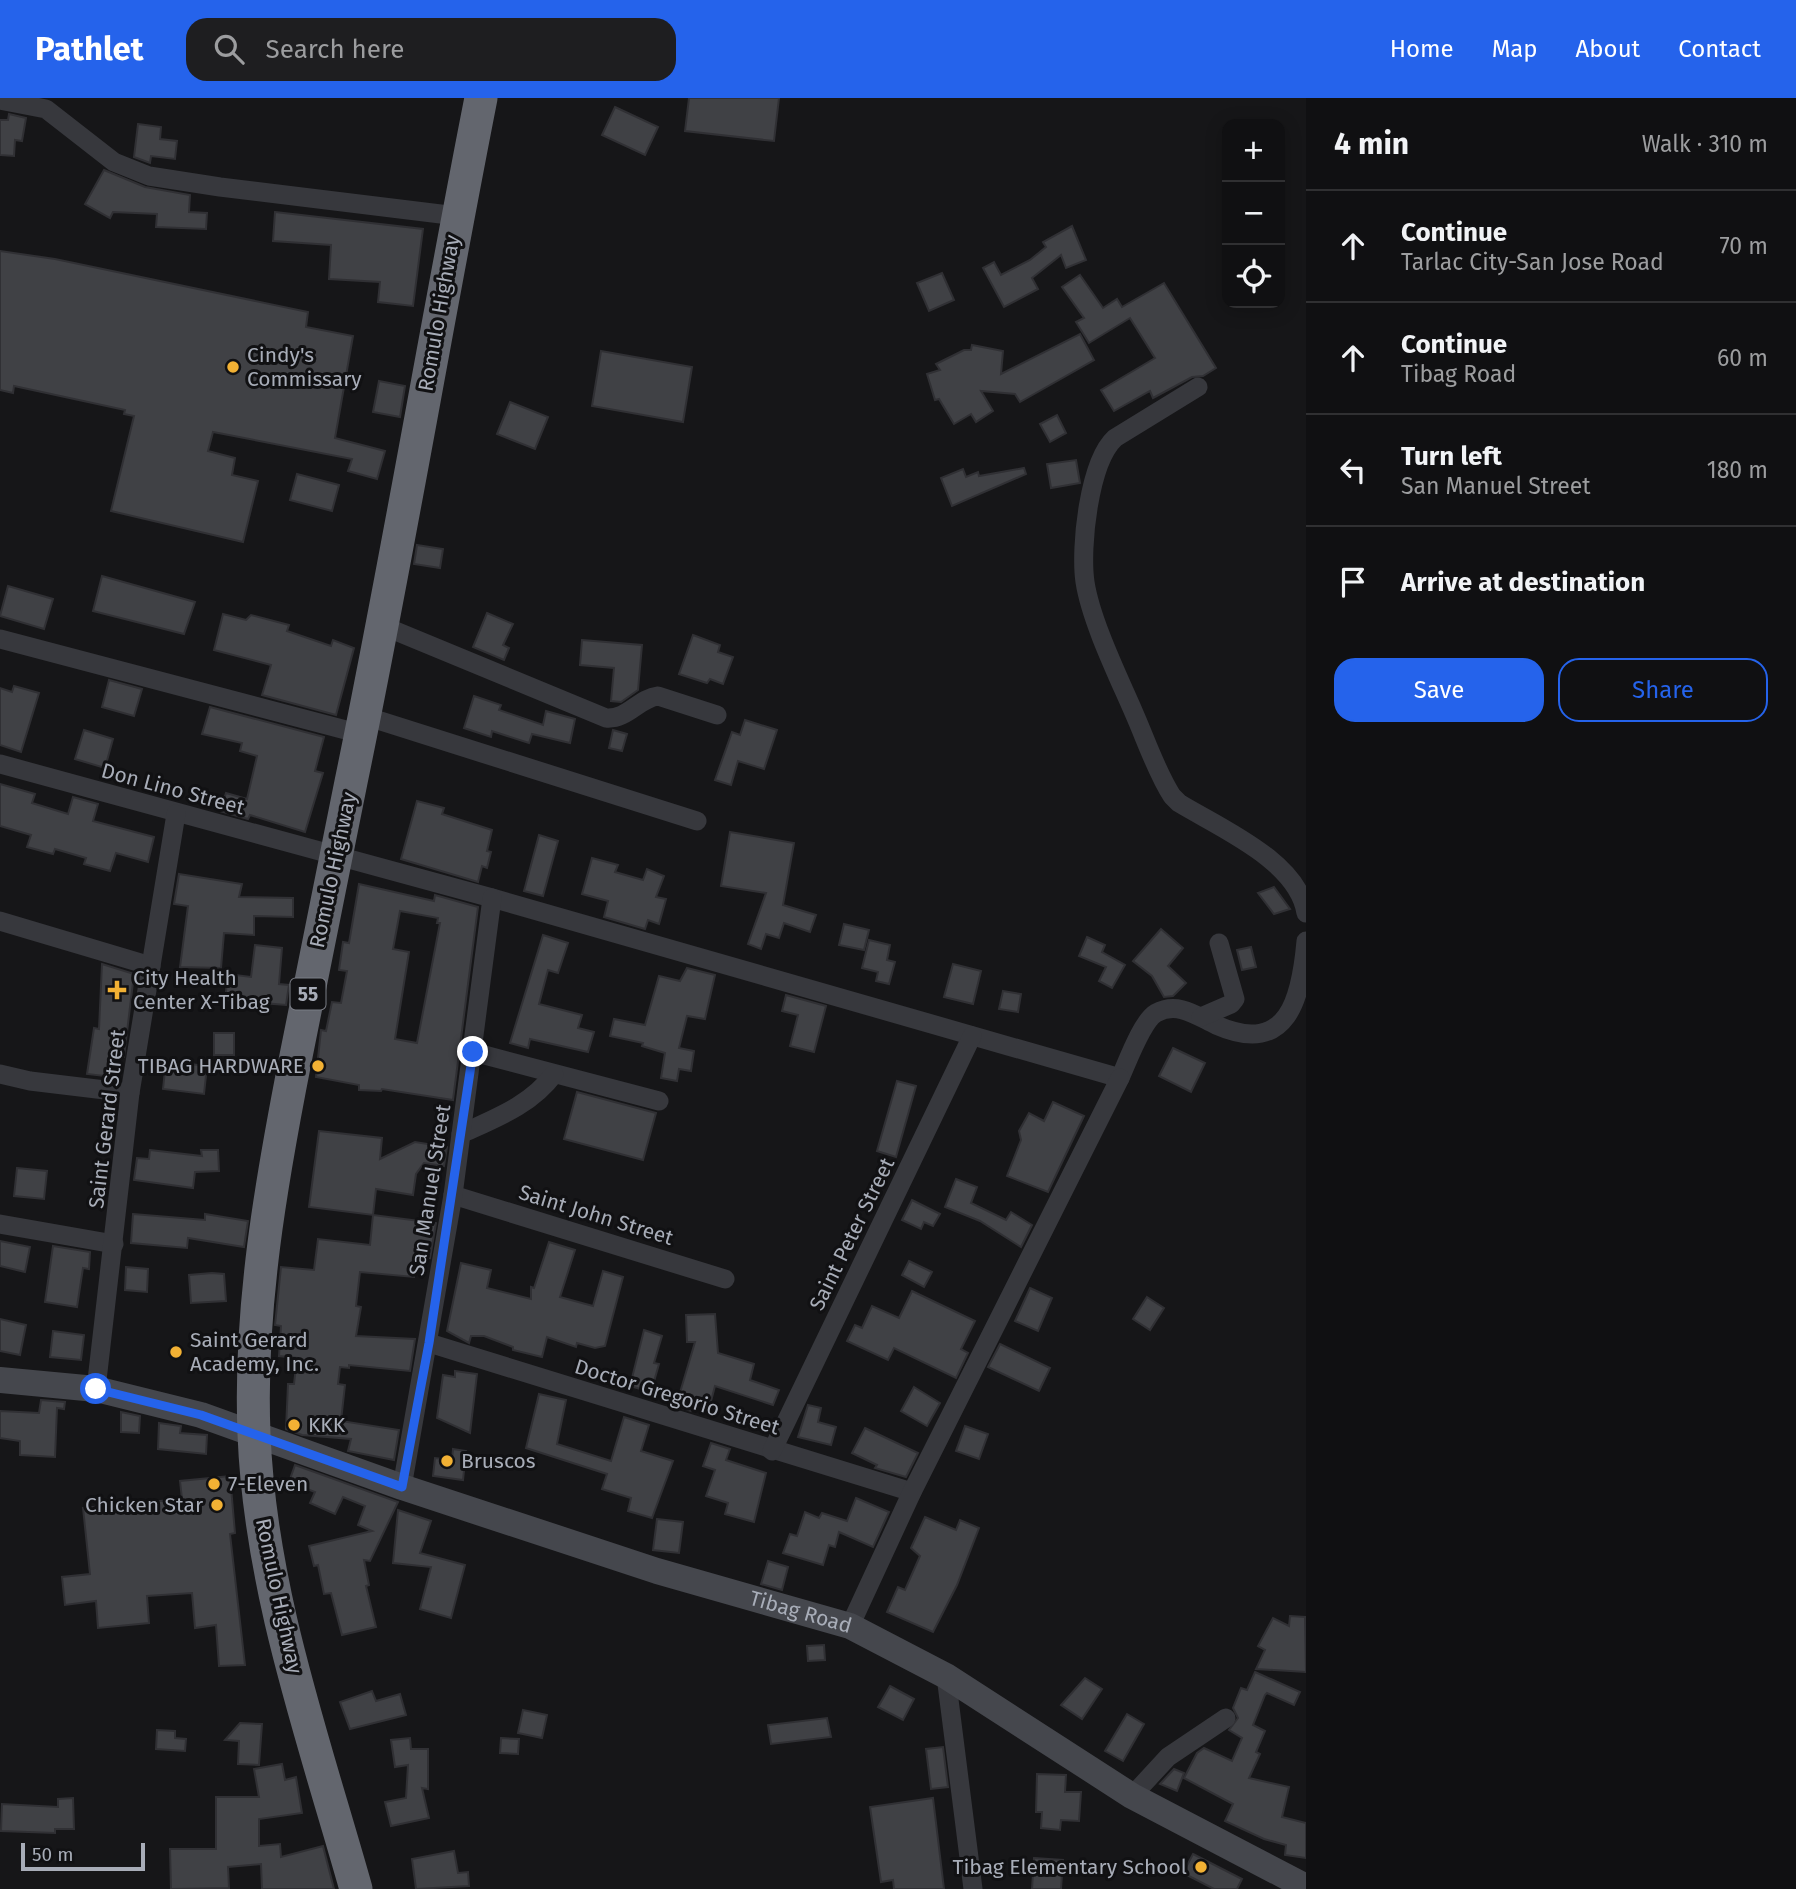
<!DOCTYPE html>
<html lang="en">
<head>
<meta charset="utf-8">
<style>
	:root { --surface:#101012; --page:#1e1e20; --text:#f1f3f6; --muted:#9c9d9f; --line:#303032; --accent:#2563eb }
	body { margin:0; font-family:"Fira Sans",sans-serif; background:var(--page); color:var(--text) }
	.controls { position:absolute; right:21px; top:21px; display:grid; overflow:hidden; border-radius:14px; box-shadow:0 4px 18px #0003 }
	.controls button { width:63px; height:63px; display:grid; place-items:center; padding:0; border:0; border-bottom:2px solid var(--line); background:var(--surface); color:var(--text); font:35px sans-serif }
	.scale { position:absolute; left:21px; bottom:18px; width:124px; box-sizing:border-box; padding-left:7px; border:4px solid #a8adb8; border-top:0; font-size:19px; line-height:24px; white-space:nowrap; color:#a8adb8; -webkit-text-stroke:5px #111113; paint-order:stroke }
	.stop { position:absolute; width:21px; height:21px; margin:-16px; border:5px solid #2563eb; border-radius:50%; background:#fff }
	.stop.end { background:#2563eb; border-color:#fff; box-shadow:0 2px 7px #0008 }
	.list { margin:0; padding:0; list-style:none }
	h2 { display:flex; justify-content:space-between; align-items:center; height:91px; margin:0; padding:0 28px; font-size:30px }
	h2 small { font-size:23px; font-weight:400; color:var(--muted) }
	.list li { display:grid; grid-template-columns:46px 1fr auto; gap:21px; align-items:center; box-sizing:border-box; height:112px; padding:0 28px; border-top:2px solid var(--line) }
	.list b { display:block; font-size:26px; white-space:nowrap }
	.list p { margin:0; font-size:23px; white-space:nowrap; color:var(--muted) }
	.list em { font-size:23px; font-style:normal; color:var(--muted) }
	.actions { display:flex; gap:14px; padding:21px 28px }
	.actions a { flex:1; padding:16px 0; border:2px solid var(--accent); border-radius:21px; text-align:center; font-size:24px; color:var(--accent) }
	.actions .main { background:var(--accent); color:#fff }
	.icon { flex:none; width:38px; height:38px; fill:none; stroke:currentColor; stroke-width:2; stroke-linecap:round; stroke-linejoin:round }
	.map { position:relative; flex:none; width:1306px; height:1791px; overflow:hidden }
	header { display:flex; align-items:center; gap:42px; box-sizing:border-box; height:98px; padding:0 35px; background:var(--accent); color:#fff }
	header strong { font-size:33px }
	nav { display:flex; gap:38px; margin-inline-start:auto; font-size:24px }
	.search { width:490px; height:63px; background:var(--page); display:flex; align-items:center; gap:18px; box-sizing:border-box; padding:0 24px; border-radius:21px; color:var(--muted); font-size:26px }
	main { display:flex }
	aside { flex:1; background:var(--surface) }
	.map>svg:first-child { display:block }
	.building { fill:#404145; stroke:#303034; stroke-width:2; fill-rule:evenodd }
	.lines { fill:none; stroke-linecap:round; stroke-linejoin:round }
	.street { stroke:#37383d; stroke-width:19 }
	.secondary { stroke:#45474d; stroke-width:26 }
	.highway { stroke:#63666e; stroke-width:33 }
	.route { stroke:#2563eb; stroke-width:9 }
	.poi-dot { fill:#f2b134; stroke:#111113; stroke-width:2.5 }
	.labels { text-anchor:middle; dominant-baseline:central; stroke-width:6; stroke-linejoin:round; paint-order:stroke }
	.shield { fill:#111113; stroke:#7b7e86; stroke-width:2 }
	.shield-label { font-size:19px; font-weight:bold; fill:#a8adb8 }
	.street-label { font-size:21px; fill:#a8adb8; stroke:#111113 }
	.poi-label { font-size:21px; fill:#a8adb8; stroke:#111113; text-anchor:start }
</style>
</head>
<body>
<header>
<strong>Pathlet</strong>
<div class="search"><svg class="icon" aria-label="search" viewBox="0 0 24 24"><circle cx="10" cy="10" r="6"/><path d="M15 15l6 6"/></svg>Search here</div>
<nav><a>Home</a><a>Map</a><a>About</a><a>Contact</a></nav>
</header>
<main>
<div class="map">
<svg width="1306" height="1791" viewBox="0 0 1306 1791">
	<rect width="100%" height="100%" fill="#161618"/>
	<g class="building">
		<path d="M689,0H779L774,43L685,33Z"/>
		<path d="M615,9L658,29L645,57L602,37Z"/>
		<path d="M9,16L26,20L22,43L15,42L14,58L0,57V22H8Z"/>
		<path d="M138,26L161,29L160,41L177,43L175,61L151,58L150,65L134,59Z"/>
		<path d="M104,72L145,89L190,97L189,114L207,115L206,131L156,129L157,116L113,114L110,120L85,106Z"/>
		<path d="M275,114L423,131L413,208L378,204L380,184L329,181L331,147L273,143Z"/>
		<path d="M1072,128L1086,162L1066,170L1061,157L1032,180L1038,191L1004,209L983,170L994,164L1001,177L1030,162L1046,149L1043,144Z"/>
		<path d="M0,153L55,161L308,214L306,229L353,238L335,340L385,353L377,381L348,373L352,361L213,334L208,353L235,360L232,377L258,383L243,444L111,413L134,318L124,316L125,312L14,288L13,295L0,292Z"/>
		<path d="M942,175L954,202L929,213L917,185Z"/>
		<path d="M1080,177L1103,210L1117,201L1122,209L1164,185L1216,270L1203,278L1192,279L1153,300L1150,293L1114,313L1101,292L1155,260L1130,220L1089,245L1076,224L1084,220L1062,189Z"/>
		<path d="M1080,236L1094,262L1020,304L1015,296L981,293L993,313L976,324L971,316L954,326L939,301L935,302L927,276L940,272L936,266L964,252H971L972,247L1003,253L1001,276Z"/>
		<path d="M601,253L692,269L683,324L592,308Z"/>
		<path d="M379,283L405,288L400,319L373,314Z"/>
		<path d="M510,304L548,319L535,351L497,336Z"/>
		<path d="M1057,317L1066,335L1050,344L1040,326Z"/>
		<path d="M1076,362L1080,385L1051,390L1047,366Z"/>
		<path d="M1024,370L1026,376L952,408L941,380L963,371L966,379L978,374L979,378Z"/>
		<path d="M297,376L339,387L332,413L290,402Z"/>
		<path d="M417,447L443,451L440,470L414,466Z"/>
		<path d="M102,478L195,504L184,536L93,513Z"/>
		<path d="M8,488L53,501L44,531L0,518Z"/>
		<path d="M487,515L513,526L503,547L509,550L504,562L473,549Z"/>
		<path d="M223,516L246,522L251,517L289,527L287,533L331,548L333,542L354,550L336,617L262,597L271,567L214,552Z"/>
		<path d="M693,537L720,547L718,554L733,559L723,586L710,581L707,585L679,576Z"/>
		<path d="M582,542L642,547L638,592L621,604L611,603L614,570L580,567Z"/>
		<path d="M109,582L142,591L134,618L102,609Z"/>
		<path d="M14,588L39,595L21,654L0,647V590L12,594Z"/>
		<path d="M474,598L501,607L499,612L543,627L546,613L575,621L570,645L532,636L529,645L492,633L491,639L464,630Z"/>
		<path d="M210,609L324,639L315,673L323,675L305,734L250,717L248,721L220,713L226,695L247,701L257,658L240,653L242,645L202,636Z"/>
		<path d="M745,622L777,632L764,671L738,663L731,687L715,682L732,634L740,637Z"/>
		<path d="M84,632L113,641L105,670L75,661Z"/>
		<path d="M613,632L627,636L622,653L609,650Z"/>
		<path d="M0,686L35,696L32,705L68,716L73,699L98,706L93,723L154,739L148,764L116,755L110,773L84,766L86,760L55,751L53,756L27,749L31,737L0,728Z"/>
		<path d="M417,703L444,710L442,716L492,732L487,753L491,754L487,770L482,768L478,784L401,761Z"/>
		<path d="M730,734L794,745L783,807L816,817L810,834L784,825L779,840L766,836L761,851L748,846L766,795L721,788Z"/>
		<path d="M539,737L558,743L543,798L524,793Z"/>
		<path d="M592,760L618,767L615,774L643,782L647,771L664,778L656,799L666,801L659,826L648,822L645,831L604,819L608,803L582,796Z"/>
		<path d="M179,776L242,786L239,799L293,800V819L254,818V837L224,835L221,870L180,869L188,808L174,806Z"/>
		<path d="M359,786L434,803L435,797L478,809L453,1002L382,991L381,993L359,992V987L316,979L321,932L326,933L332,904L341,905L347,873L339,872L343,844L349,845ZM400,813L438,820L437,825H440L417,945L395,941L409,854L393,851Z"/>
		<path d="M1274,789L1290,811L1274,816L1258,795Z"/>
		<path d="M844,826L869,832L864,852L839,847Z"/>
		<path d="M1161,831L1183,850L1168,868L1186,885L1173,898L1164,899L1152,878L1133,863Z"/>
		<path d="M543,837L568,845L558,875L548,872L539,906L582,917L578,930L594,934L588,954L530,941L528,950L510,945Z"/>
		<path d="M1087,839L1105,847L1102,854L1125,867L1112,890L1099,883L1106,869L1079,858Z"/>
		<path d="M869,842L890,847L887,862L895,864L889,886L876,883L878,874L862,870Z"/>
		<path d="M255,847L282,850L279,886L289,887L286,907L225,902L228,876L251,879Z"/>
		<path d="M1251,849L1256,869L1242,872L1237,852Z"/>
		<path d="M102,866L134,876L124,959L115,958L113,979L87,976L94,930L99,931Z"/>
		<path d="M953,866L981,873L973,906L944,899Z"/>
		<path d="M687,870L715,877L705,921L687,918L679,950L694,953L691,973L679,971L677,983L661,980L665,955L642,948L643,945L610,938L614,921L645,927L659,878L680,883Z"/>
		<path d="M1003,893L1021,896L1018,914L999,911Z"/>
		<path d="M786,897L826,908L814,954L790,948L798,917L782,913Z"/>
		<rect x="214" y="935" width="20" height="22"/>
		<path d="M1173,950L1205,965L1191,994L1159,978Z"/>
		<path d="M166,963L207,968L204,996L163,991Z"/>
		<path d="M897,983L916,988L896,1059L877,1053Z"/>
		<path d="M577,994L656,1015L643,1062L564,1041Z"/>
		<path d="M1053,1004L1084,1018L1048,1094L1007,1078L1021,1042L1019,1033L1029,1015L1044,1023Z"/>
		<path d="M319,1033L382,1040L380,1061L415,1044L447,1049L444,1068L424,1065L416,1076L413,1097L376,1091L373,1117L309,1109Z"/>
		<path d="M150,1052L202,1058L201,1052H218L219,1073L195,1074L193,1090L134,1082L137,1060L149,1061Z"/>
		<path d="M17,1070L47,1073L44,1101L14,1098Z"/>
		<path d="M956,1081L977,1089L971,1105L1006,1122L1011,1114L1032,1127L1021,1149L980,1123L945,1109Z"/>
		<path d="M912,1102L940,1116L933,1128L924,1124L921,1131L902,1122Z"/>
		<path d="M133,1116L205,1122V1116L248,1123L244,1149L188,1140L187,1150L131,1145Z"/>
		<path d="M373,1117L436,1125L430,1160L416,1158L414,1179L360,1174L356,1208L361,1209L356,1238L415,1241L410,1273L349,1267V1270L340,1269L338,1286L345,1287L341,1323L399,1332L394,1362L348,1353L351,1341L302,1337L286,1331L288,1286H294L297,1260L279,1258L281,1228L275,1227L281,1169L314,1172L318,1141L370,1147Z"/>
		<path d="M0,1143L30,1149L25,1174L0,1168Z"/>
		<path d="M549,1144L575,1152L560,1199L593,1208L603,1173L623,1179L605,1248L595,1250L577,1245L576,1249L547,1239L542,1259L513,1252V1249L484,1238H471L469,1245L447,1233L461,1165L491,1172L487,1190L531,1201V1189L534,1190Z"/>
		<path d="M53,1148L90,1154L89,1171L83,1170L77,1209L45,1204Z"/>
		<path d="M909,1163L932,1174L924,1189L902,1177Z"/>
		<path d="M126,1169L148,1171L147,1194L125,1192Z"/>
		<path d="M212,1175L224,1176L226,1203L191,1205L189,1177Z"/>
		<path d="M1030,1190L1052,1200L1038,1233L1015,1223Z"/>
		<path d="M912,1193L975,1223L961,1251L968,1255L956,1280L894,1250L888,1262L847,1243L855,1227L862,1230L872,1208L899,1220Z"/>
		<path d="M1147,1199L1164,1210L1150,1232L1133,1221Z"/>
		<path d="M715,1216L718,1255L754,1266L750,1282L779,1292L773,1307L715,1288L710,1307L694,1302L691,1313L676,1308L695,1244H687L686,1217Z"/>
		<path d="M0,1221L26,1227L20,1257L0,1253Z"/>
		<path d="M644,1232L662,1238L654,1265L659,1266L651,1294L630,1288Z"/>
		<path d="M53,1233L84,1237L81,1262L50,1259Z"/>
		<path d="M1000,1246L1050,1270L1039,1293L988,1269Z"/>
		<path d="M455,1273L477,1276L470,1335L437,1320L443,1277L455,1279Z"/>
		<path d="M914,1289L940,1305L927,1328L901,1313Z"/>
		<path d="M539,1296L566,1302L557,1346L611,1363L624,1319L649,1327L641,1353L673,1363L652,1420L628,1413L631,1400L602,1391L607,1376L526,1350Z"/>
		<path d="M41,1302L65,1304L64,1311L57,1310L55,1359L20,1357V1343L0,1340V1313L39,1315Z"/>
		<path d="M808,1307L821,1310L818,1324L836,1329L831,1347L798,1339Z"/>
		<path d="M121,1314L140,1318L139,1335L121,1334Z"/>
		<path d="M159,1325L181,1328L180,1335L207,1337L206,1356L158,1351Z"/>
		<path d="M965,1328L988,1336L979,1361L956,1353Z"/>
		<path d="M865,1330L918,1355L906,1379L875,1370L877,1367L852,1355Z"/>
		<path d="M711,1345L730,1351L726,1362L766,1375L754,1424L725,1416L728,1405L706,1398L715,1372L703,1368Z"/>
		<path d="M453,1351L466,1353L463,1382L433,1378L435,1360L452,1362Z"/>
		<path d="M295,1367L398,1404L370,1463L364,1462L369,1487L366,1488L376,1529L342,1537L331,1495L324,1496L318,1467L314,1468L309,1448L372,1433L358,1427L365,1408L343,1399L335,1416L310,1405L315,1394L289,1384Z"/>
		<path d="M230,1378L235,1435L230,1436L245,1567L219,1568L216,1527L195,1530L192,1495L147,1498L149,1525L98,1530L96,1503L65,1507L62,1479L90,1476L83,1410L182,1401L180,1383Z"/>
		<path d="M856,1400L889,1414L873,1449L839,1434L835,1449L829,1447L823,1467L783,1455L790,1436L797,1438L805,1414L819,1420L822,1415L847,1423Z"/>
		<path d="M398,1412L431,1423L420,1455L465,1467L451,1520L420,1511L431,1469L393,1465Z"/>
		<path d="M925,1419L956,1432L960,1422L979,1430L957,1487L933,1534L887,1514L898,1489L905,1492L920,1458L911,1450Z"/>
		<path d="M657,1421L683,1424L679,1455L653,1452Z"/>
		<path d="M768,1463L788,1469L782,1492L761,1486Z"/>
		<path d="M1290,1518L1305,1519L1306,1574L1256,1571L1265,1552L1258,1548L1273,1520L1289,1528Z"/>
		<path d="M824,1547L825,1562L808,1563L807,1548Z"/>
		<path d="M1255,1574L1300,1594L1294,1607L1267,1595L1265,1597L1253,1627L1265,1633L1256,1654L1260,1656L1249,1680L1289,1689L1282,1719L1306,1725V1760L1285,1757L1286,1747L1264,1741L1225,1723L1233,1706L1184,1680L1197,1655L1204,1650L1232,1663L1242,1640L1229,1632L1238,1620L1233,1610L1241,1590L1247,1592Z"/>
		<path d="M1085,1580L1102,1591L1082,1621L1061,1607Z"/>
		<path d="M890,1588L914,1601L903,1622L878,1609Z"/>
		<path d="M372,1593L376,1603L400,1596L406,1617L350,1631L340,1604Z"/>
		<path d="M523,1612L547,1617L542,1640L518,1635Z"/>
		<path d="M1127,1616L1144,1626L1123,1663L1105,1653Z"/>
		<path d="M827,1620L831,1639L771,1646L768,1627Z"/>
		<path d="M240,1625L262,1626L259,1667L238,1666L239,1643L225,1642Z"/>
		<path d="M157,1632L175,1633V1640L186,1641L185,1653L156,1651Z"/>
		<path d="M410,1640L411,1651H428V1691L422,1690L429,1720L391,1728L385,1704L406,1700L408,1667L395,1669L391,1642Z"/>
		<path d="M501,1640L519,1641L518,1656L500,1655Z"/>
		<path d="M943,1649L948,1689L931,1691L926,1651Z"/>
		<path d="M282,1666L285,1682L296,1679L302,1715L259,1721V1748L280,1746L281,1759L323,1748L334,1791H262L261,1766L228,1769L229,1790L171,1791L170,1751H216V1699H259L254,1671Z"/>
		<path d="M1174,1671L1184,1675L1177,1693L1160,1686Z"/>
		<path d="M1037,1676L1066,1677L1065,1694H1081L1079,1723L1061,1722L1060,1732L1041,1730L1042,1714H1036Z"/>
		<path d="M73,1700L74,1731H55V1735L1,1733L2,1706L58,1709V1701Z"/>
		<path d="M933,1700L944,1791H894L893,1782L881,1784L870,1709Z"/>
		<path d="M454,1753L458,1775L468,1774L469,1788L416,1791L412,1761Z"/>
		<path d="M1193,1756L1242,1781L1237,1791H1214L1183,1775Z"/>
		<path d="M1034,1760L1063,1762L1061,1791H1032Z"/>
	</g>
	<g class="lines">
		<g class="street">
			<path d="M0,2L46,11L114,64L149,78L220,89L457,118"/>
			<path d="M1198,289L1115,340C1089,364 1080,449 1085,484C1091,523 1118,578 1134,615C1146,642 1156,673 1172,698L1179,705C1220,730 1298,763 1306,815"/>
			<path d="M381,527L606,620C627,622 639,600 658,598L717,617"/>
			<path d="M0,541L361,636"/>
			<path d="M365,618L697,723"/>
			<path d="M0,666L492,800L1120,980C1127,965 1142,923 1156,915C1178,903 1197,918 1216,927C1289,959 1301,899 1306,843"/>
			<path d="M0,823L151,868"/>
			<path d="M1201,919L1231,906L1235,901L1219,845"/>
			<path d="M473,954L659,1003"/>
			<path d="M0,976L30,983L130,995"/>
			<path d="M461,1036C496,1020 531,1007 554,976"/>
			<path d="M453,1097L725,1181"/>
			<path d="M0,1126L114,1146"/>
			<path d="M429,1245L912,1394"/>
			<path d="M96,1291L130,995L176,716"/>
			<path d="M772,1353L972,938"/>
			<path d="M402,1389L453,1097L492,800"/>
			<path d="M850,1528L912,1394L1120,980"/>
			<path d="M946,1578L973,1791"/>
			<path d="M1132,1698L1168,1659L1226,1620"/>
		</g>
		<path class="secondary" id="s1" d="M0,1282L96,1291L201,1317L402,1389L657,1473L850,1528L946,1578L1132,1698L1306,1789"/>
		<path class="highway" d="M356,1791C314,1642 260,1492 254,1336C249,1211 271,1085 295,963C313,870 332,777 351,684C398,457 436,228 481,0"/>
	</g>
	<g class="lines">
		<path class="route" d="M96,1291L201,1317L402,1389L429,1245L473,954"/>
	</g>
	<g class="poi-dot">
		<circle cx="233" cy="269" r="7"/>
		<path d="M113.5 881.5h7v7h7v7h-7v7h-7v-7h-7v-7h7z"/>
		<circle cx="318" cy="968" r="7"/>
		<circle cx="176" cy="1254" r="7"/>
		<circle cx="294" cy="1327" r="7"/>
		<circle cx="447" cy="1363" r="7"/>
		<circle cx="214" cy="1386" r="7"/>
		<circle cx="217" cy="1407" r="7"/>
		<circle cx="1201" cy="1769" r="7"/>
	</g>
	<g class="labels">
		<rect class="shield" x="290.5" y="880.5" width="35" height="31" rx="5"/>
		<g class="shield-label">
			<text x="308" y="896">55</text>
		</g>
		<g class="street-label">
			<text transform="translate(439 215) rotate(-80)">Romulo Highway</text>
			<text transform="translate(173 691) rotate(15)">Don Lino Street</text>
			<text transform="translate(333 772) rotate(-78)">Romulo Highway</text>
			<text transform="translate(107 1021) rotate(-83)">Saint Gerard Street</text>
			<text transform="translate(430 1092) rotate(-81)">San Manuel Street</text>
			<text transform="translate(596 1117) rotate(17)">Saint John Street</text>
			<text transform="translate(852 1136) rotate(-64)">Saint Peter Street</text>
			<text transform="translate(677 1299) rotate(17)">Doctor Gregorio Street</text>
			<text transform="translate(279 1498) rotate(78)">Romulo Highway</text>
			<text stroke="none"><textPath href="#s1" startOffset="836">Tibag Road</textPath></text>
		</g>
		<g class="poi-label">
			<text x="247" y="257">Cindy's<tspan x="247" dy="24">Commissary</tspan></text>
			<text x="133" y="880">City Health<tspan x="133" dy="24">Center X-Tibag</tspan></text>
			<text x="304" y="968" text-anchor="end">TIBAG HARDWARE</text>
			<text x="190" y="1242">Saint Gerard<tspan x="190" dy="24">Academy, Inc.</tspan></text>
			<text x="308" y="1327">KKK</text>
			<text x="461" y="1363">Bruscos</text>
			<text x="228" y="1386">7-Eleven</text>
			<text x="203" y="1407" text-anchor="end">Chicken Star</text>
			<text x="1187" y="1769" text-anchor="end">Tibag Elementary School</text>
		</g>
	</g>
</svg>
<div class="controls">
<button>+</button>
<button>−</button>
<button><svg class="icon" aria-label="locate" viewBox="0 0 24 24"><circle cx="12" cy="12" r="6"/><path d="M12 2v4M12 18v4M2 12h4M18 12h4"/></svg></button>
</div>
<div class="scale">50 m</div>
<div class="stop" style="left:96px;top:1291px"></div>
<div class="stop end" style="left:473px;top:954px"></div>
</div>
<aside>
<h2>4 min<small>Walk · 310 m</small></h2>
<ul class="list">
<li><svg class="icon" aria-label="ahead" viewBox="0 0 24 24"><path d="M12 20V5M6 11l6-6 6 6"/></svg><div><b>Continue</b><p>Tarlac City-San Jose Road</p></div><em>70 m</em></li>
<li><svg class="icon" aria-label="ahead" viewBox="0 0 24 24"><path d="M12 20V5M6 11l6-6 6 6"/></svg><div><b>Continue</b><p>Tibag Road</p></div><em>60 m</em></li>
<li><svg class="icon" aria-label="left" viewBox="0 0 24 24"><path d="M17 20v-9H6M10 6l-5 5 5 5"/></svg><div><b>Turn left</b><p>San Manuel Street</p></div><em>180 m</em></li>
<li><svg class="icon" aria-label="arrive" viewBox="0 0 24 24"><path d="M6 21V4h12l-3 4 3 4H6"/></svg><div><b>Arrive at destination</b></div></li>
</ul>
<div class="actions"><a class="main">Save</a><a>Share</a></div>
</aside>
</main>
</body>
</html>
